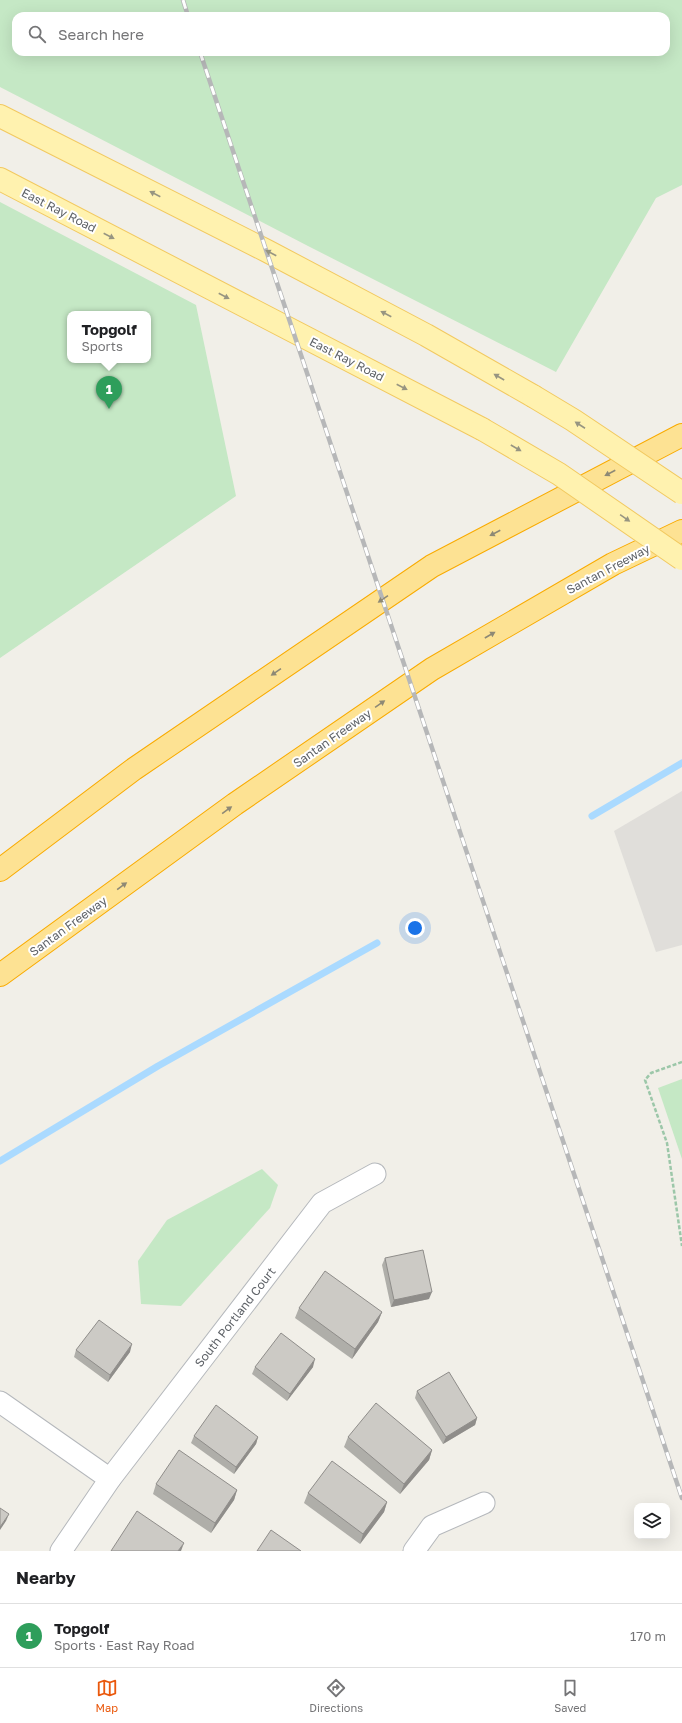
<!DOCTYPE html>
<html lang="en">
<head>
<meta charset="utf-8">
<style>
	:root { --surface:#fff; --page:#f2f2f2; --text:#202124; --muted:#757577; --line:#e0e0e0; --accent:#ea580c }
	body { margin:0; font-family:"Golos Text",sans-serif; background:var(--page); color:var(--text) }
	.controls { position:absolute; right:12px; bottom:12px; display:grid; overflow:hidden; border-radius:8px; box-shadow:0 4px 16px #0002 }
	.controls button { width:36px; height:36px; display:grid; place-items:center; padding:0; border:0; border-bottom:1px solid var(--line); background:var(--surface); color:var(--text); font:20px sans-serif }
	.you { position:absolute; left:415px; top:928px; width:14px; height:14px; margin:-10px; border:3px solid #fff; border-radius:50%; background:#1a73e8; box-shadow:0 0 0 6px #1a73e833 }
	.badge { display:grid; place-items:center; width:26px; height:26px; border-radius:50%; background:var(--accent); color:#fff; font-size:13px; font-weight:700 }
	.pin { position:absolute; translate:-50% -33px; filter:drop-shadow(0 1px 2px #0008) }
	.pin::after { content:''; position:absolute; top:21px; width:14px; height:12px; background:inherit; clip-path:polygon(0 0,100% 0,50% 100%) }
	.popup { position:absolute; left:67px; top:311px; width:84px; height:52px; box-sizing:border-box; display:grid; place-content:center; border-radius:8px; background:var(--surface); filter:drop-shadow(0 1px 3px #0005); font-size:13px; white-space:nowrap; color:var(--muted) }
	.popup b { font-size:15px; color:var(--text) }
	.popup::after { content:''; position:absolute; left:50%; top:100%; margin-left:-8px; border:8px solid transparent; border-top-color:var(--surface) }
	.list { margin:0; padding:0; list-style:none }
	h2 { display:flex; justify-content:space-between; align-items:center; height:52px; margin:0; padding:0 16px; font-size:17px }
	h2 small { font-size:13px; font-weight:400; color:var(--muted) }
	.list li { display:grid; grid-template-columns:26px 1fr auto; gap:12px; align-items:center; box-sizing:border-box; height:64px; padding:0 16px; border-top:1px solid var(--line) }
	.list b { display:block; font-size:15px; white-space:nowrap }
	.list p { margin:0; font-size:13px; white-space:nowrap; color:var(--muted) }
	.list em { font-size:13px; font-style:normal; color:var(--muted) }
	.icon { flex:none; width:22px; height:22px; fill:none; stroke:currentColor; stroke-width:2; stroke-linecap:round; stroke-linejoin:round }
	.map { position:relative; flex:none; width:682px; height:1551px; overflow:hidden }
	.search { position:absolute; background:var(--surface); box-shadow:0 4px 16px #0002; left:12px; right:12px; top:12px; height:44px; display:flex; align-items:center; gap:10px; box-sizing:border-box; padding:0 14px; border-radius:12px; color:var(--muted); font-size:15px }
	.sheet { height:116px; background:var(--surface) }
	nav { display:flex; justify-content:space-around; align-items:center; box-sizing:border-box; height:56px; border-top:1px solid var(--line); background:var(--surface); font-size:11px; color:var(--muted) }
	nav a { display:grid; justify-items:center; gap:2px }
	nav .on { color:var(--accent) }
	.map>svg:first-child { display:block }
	.industrial { fill:#e0deda }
	.green { fill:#c5e8c5; fill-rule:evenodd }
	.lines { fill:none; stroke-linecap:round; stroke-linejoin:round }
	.stream { stroke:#aadaff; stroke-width:7 }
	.minor-casing { stroke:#b5b8bc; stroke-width:23 }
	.primary-casing { stroke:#f2c960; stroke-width:24 }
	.motorway-casing { stroke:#f9ab00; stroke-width:24 }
	.path { stroke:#9cc7a9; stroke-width:2.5; stroke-dasharray:4 2; stroke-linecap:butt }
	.minor { stroke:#fff; stroke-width:21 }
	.primary { stroke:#fff2af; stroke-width:22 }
	.motorway { stroke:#fde293; stroke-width:22 }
	.rail-casing { stroke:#b6b7b8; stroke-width:4.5 }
	.rail { stroke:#fff; stroke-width:3; stroke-dasharray:9; stroke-linecap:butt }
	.primary-bridge-casing { stroke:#f2c960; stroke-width:24; stroke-linecap:butt }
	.primary-bridge { stroke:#fff2af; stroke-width:22 }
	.wall { fill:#afaea9 }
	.shaded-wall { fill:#8f8d8a }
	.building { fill:#cccac5; stroke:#8f8d8a }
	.oneway { fill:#979581 }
	.oneway2 { fill:#8e8975 }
	.labels { text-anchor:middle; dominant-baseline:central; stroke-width:4; stroke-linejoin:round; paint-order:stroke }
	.street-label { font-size:12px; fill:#5f6368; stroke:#fff }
</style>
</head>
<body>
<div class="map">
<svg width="682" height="1551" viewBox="0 0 682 1551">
	<rect width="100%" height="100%" fill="#f1efe8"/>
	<path class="industrial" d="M682,791V945L656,952L614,831Z"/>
	<g class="green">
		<path d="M0,0H682V185L656,198L556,372L308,246L0,87ZM16,16H666V52H16Z"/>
		<path d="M0,202L196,305L236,496L0,658ZM70,314H148V360H70Z"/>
		<path d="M682,1079V1159L658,1088Z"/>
		<path d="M262,1169L278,1185L270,1208L181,1306L141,1304L138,1261L167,1220Z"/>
	</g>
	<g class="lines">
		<g class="stream">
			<path d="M592,816L682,763"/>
			<path d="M0,1161L158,1066L377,943"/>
		</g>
		<g class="minor-casing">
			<g id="minor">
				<path d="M0,1402L110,1479"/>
				<path d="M61,1551L110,1479L322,1203L375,1174"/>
				<path d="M414,1551L432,1526L484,1503"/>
			</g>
		</g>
		<g class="primary-casing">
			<g id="primary">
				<path d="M0,116L267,251L426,335L533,396"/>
				<path d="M0,179L482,429"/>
			</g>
		</g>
		<g class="motorway-casing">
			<g id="motorway">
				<path d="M0,870L134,769L432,566L682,435"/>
				<path d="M0,975L235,804L432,669L613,564L682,531"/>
			</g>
		</g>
		<path class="path" d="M682,1062L651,1073L645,1080L667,1143L682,1246"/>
		<use href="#minor" class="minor"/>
		<use href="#primary" class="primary"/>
		<use href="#motorway" class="motorway"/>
		<g class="rail-casing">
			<g id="rail">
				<path d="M183,0L188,16"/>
				<path d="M200,52L682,1498"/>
			</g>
		</g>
		<use href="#rail" class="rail"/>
		<g class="primary-bridge-casing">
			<g id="primary-bridge">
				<path d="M533,396L573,420L682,493"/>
				<path d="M482,429L559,474L682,559"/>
			</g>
		</g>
		<use href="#primary-bridge" class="primary-bridge"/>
	</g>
	<g class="wall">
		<path d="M385,1258L429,1299L391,1307L382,1265Z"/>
		<path d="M299,1308L382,1312L378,1322L352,1359L295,1318Z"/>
		<path d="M76,1350L130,1352L108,1382L74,1357Z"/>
		<path d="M255,1367H313L287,1401L252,1374Z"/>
		<path d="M417,1391L477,1418L475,1425L443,1444L415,1398Z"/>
		<path d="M194,1436L258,1437L256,1444L234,1474L191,1443Z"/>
		<path d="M348,1437L432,1450L429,1460L400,1494L344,1447Z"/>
		<path d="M156,1484L237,1490L234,1500L211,1533L153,1494Z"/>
		<path d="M308,1493L387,1502L384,1512L360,1544L304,1503Z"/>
	</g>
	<g class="shaded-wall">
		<path d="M432,1292L429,1299L391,1307L394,1300Z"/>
		<path d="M382,1312L378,1322L352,1359L355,1349Z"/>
		<path d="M132,1344L130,1352L108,1382L110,1375Z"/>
		<path d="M315,1359L313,1367L287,1401L290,1394Z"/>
		<path d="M477,1418L475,1425L443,1444L446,1437Z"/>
		<path d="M258,1437L256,1444L234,1474L236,1467Z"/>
		<path d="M432,1450L429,1460L400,1494L404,1484Z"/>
		<path d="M237,1490L234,1500L211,1533L215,1523Z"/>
		<path d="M387,1502L384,1512L360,1544L363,1534Z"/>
		<path d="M9,1514L6,1521L0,1530V1527Z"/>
		<path d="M184,1543L181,1551H178Z"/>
	</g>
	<g class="building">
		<path d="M423,1250L432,1292L394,1300L385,1258Z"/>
		<path d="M325,1271L382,1312L355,1349L299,1308Z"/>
		<path d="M99,1320L132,1344L110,1375L76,1350Z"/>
		<path d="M281,1333L315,1359L290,1394L255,1367Z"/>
		<path d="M449,1372L477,1418L446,1437L417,1391Z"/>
		<path d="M376,1403L432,1450L404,1484L348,1437Z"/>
		<path d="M216,1405L258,1437L236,1467L194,1436Z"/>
		<path d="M179,1450L237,1490L215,1523L156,1484Z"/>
		<path d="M332,1461L387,1502L363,1534L308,1493Z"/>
		<path d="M0,1508L9,1514L0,1527Z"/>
		<path d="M137,1511L184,1543L178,1551H111Z"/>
		<path d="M271,1530L301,1551H257Z"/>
	</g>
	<defs><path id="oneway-solid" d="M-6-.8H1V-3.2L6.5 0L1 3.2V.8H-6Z"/></defs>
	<g class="oneway">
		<use href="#oneway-solid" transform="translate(155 194) rotate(-153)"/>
		<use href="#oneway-solid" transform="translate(109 236) rotate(27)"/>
		<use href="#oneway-solid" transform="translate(271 253) rotate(-152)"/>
		<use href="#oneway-solid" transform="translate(224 296) rotate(28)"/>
		<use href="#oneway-solid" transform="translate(386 314) rotate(-152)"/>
		<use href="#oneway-solid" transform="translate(499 377) rotate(-150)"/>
		<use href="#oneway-solid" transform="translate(402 387) rotate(27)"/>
		<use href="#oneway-solid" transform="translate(580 425) rotate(-147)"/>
		<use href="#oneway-solid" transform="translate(516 448) rotate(30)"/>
		<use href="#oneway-solid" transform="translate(625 518) rotate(35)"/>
	</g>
	<g class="oneway2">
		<use href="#oneway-solid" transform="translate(610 473) rotate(152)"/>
		<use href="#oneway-solid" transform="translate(495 533) rotate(152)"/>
		<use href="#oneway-solid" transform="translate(383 599) rotate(146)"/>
		<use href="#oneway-solid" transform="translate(490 635) rotate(-30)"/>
		<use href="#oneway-solid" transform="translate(276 672) rotate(146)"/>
		<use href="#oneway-solid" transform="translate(380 704) rotate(-35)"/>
		<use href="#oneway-solid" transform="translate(227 810) rotate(-36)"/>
		<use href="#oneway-solid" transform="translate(122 886) rotate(-36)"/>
	</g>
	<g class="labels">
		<g class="street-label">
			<text transform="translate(59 210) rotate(27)">East Ray Road</text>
			<text transform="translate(347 359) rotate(27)">East Ray Road</text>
			<text transform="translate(608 569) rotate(-28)">Santan Freeway</text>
			<text transform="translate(332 738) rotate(-35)">Santan Freeway</text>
			<text transform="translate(68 926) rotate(-36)">Santan Freeway</text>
			<text transform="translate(235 1317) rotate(-52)">South Portland Court</text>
		</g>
	</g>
</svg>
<div class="controls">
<button><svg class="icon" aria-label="layers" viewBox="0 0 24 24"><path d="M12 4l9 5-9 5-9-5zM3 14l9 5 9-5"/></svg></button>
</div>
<div class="you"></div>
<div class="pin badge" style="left:109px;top:409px;background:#2e9e5b">1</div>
<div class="popup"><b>Topgolf</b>Sports</div>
<div class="search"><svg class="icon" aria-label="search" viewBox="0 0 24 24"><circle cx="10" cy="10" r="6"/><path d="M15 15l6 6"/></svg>Search here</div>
</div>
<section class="sheet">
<h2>Nearby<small></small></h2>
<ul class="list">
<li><span class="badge" style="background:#2e9e5b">1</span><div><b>Topgolf</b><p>Sports · East Ray Road</p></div><em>170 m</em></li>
</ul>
</section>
<nav>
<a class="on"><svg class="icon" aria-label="map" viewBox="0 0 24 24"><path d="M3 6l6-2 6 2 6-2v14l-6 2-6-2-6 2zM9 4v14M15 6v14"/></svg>Map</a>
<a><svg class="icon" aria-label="directions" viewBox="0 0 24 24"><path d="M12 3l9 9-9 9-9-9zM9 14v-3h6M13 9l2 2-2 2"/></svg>Directions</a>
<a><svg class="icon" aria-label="saved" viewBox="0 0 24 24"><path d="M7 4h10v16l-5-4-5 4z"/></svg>Saved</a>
</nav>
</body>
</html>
